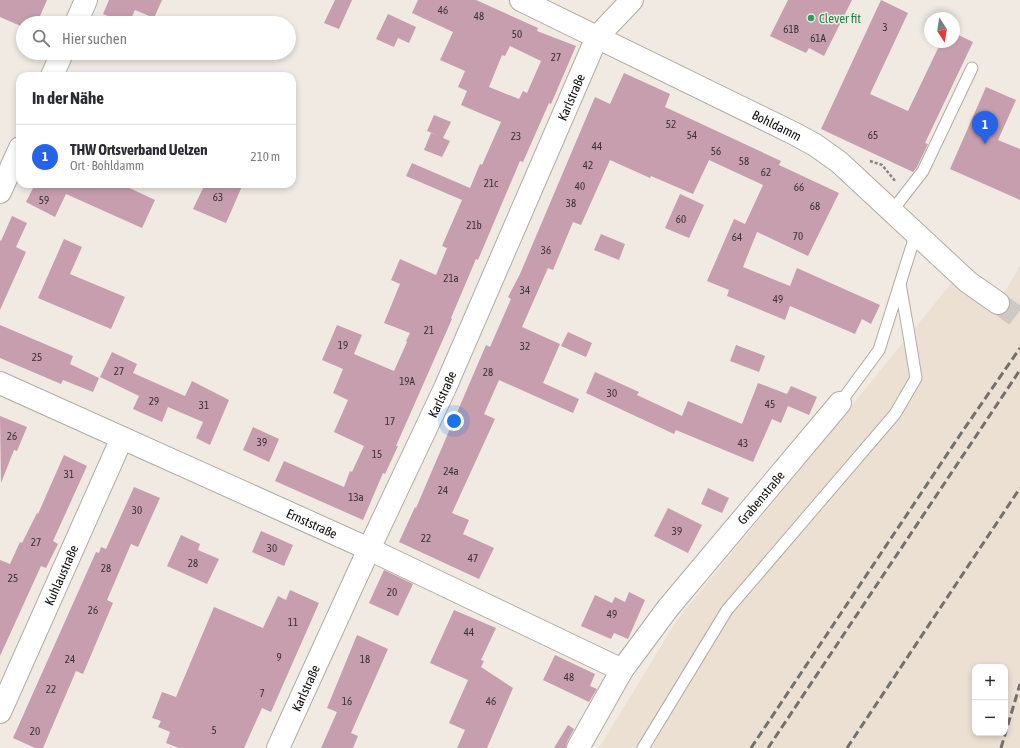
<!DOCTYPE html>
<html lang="de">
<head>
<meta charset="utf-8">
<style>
	:root { --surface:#fff; --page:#f2f2f3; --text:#2b2b33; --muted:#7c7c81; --line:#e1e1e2; --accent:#2563eb }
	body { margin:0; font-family:"Asap Condensed",sans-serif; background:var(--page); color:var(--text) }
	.controls { position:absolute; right:12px; bottom:12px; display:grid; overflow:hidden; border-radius:8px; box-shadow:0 2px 6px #0003 }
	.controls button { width:36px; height:36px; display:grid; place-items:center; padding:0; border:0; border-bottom:1px solid var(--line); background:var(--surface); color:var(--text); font:20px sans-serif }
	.compass { position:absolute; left:924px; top:12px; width:36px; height:36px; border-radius:50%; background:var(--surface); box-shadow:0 2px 6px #0003; rotate:168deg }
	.you { position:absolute; left:454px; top:421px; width:14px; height:14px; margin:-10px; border:3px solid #fff; border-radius:50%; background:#1a73e8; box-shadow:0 0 0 6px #1a73e833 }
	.badge { display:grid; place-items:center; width:26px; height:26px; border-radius:50%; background:var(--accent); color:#fff; font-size:13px; font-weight:700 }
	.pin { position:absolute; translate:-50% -33px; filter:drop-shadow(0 1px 2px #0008) }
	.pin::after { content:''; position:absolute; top:21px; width:14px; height:12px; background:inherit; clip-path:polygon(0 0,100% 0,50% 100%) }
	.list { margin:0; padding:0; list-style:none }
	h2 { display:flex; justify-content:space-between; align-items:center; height:52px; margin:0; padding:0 16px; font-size:17px }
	h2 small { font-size:13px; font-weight:400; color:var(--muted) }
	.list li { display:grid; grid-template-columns:26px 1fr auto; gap:12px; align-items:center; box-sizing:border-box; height:64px; padding:0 16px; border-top:1px solid var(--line) }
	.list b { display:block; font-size:15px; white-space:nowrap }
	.list p { margin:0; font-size:13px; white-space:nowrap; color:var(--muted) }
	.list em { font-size:13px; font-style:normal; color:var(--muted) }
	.icon { flex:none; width:22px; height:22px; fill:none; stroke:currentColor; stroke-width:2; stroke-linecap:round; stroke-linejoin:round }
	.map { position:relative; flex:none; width:1020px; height:748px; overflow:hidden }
	.search { position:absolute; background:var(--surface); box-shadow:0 2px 6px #0003; left:16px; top:16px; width:280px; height:44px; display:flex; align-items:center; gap:10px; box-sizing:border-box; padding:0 14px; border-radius:22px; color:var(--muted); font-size:15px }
	.panel { position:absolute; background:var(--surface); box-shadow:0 2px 6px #0003; left:16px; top:72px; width:280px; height:116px; border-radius:12px }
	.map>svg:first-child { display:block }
	.built { fill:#ece0d3; fill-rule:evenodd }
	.building { fill:#c69ead; fill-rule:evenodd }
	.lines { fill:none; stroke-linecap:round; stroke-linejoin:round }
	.street-tunnel { stroke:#cec9c2; stroke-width:22; stroke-dasharray:22 11; stroke-linecap:butt }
	.lane-casing { stroke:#b1aba4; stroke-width:13 }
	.street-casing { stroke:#b1aba4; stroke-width:24 }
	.path { stroke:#87837f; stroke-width:2.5; stroke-dasharray:3 2; stroke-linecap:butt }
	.lane { stroke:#fff; stroke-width:11 }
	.street { stroke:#fff; stroke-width:22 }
	.rail { stroke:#74706c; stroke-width:3; stroke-dasharray:8 4; stroke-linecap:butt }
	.leisure-dot { fill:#2e9e5b; stroke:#f0eae3; stroke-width:1.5 }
	.labels { text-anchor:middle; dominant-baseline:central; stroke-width:3; stroke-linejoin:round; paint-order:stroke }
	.number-label { font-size:11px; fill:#3c3033 }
	.leisure-label { font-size:13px; fill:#27864d; stroke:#f0eae3; text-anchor:start }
	.street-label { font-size:13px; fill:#0e0c0a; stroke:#f0eae3 }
</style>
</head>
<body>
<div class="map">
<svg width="1020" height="748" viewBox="0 0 1020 748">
	<rect width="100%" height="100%" fill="#f0eae3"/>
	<path class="built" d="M1020,266V748H599L677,620L954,280L1003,295ZM975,667H1005V733H975Z"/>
	<g class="building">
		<path d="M0,0H47L37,23H23V27L0,17Z"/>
		<path d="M109,0H162L154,18L135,10L129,23H125L103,14Z"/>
		<path d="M335,0H352L339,29L324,23Z"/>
		<path d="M418,0H476L538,28L537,31L576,46L551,104L549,103L523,162L520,161L478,260L476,259L451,318L452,319L396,446H398L385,474L383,473L363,520L275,481L284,461L344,487L350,471L352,472L364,446L334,432L348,400L333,393L343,369L322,360L337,325L362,335L354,354L394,371L407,342L406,341L410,333L384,323L400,284L391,280L400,259L436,275L447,248L442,246L462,200L406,176L412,163L470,188L480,164L482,165L501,122L461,105L467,91L458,87L465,71L440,60L453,32L412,13ZM510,46L541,61L527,93L523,91L519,99L489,87L502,55L505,56Z"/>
		<path d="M788,0H852L824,56L809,48L806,53L770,36Z"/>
		<path d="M881,0L908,13L870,94L908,111L941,42H954V33L973,42L925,143L928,144L917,167L913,172L821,129Z"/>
		<path d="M388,14L416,27L409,43L398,38L394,47L376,39Z"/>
		<path d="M624,73L670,94L665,107L781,161L779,165L839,193L808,256L757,232L743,267L790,286L797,268L880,305L871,324L862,319L855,334L790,306L785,320L727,296L729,290L707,281L734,219L745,224L763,185L709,160L693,194L651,176L650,178L610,160L581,225L573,222L553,270L548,268L522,327L560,344L543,383L579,399L573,413L499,380L484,414L495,419L452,513L469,520L463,534L494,548L479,579L399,542L415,507L416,508L486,345L490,347L511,299L508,297L520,274L595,97L610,104Z"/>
		<path d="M986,87L1016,100L998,140L1020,149V200L950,169Z"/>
		<path d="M434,115L451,122L443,138L450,141L442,157L424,150L431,133L441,137L427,131Z"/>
		<path d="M35,184H121L155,200L142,228L66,194L55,217L26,202Z"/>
		<path d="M205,184H243L226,223L193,209Z"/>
		<path d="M680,194L704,205L689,238L665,228Z"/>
		<path d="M12,216L27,223L16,247L26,252L0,310V240L1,241Z"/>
		<path d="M601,234L625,244L619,260L594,250Z"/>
		<path d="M64,239L82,247L70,274L125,297L111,329L38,298Z"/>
		<path d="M0,325L73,356L70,364L99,378L93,392L63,380L61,384L0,358Z"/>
		<path d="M568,332L592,343L586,357L561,346Z"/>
		<path d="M736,345L765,356L759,372L730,361Z"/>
		<path d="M112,352L137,364L133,373L185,396L192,381L229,400L210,445L196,438L203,422L168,407L162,422L133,409L139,396L100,377Z"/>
		<path d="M595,372L639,392L637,395L682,416L688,401L742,424L758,383L787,394L791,386L817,397L809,415L788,406L781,423L772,419L753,462L676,430L674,434L586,393Z"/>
		<path d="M0,416L27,427L17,451L14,450L1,483Z"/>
		<path d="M253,427L279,439L269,462L243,450Z"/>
		<path d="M64,455L87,466L53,541L58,544L46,568L41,566L0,656V560L10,564L20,542L22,543L37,513L38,514Z"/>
		<path d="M134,487L160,498L138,547L131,544L107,600L113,603L83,674L76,671L43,748H35L13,738L96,552L99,553L101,547L106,549Z"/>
		<path d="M708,488L729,498L722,513L701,504Z"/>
		<path d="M668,508L702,525L688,553L654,536Z"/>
		<path d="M261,531L293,545L284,566L252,552Z"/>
		<path d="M181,535L200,544L198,550L219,559L207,584L167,566Z"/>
		<path d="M384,570L413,584L398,616L369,603Z"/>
		<path d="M290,590L319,603L271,712L262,708L244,748H179L166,743L170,732L158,727L161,721L152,718L162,692L176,697L214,607L263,628L278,596L286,600Z"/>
		<path d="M629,592L645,600L628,639L614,633L611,639L581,626L595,595L612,603L615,597L625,602Z"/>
		<path d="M454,610L496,628L481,660L484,661L481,667L513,688L487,748H457L465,730L449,723L468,680L430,663Z"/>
		<path d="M357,635L388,649L351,733L358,736L353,748H321L337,712L327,708Z"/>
		<path d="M555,655L595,674L590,686L597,689L589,702L543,680Z"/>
		<path d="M568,725L574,729L567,742L566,748H554Z"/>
	</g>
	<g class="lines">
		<path class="street-tunnel" d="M998,303L1020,319"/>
		<g class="lane-casing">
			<g id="lane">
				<path d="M892,211L923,171L972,68"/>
				<path d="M840,403L879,350L916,233"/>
				<path d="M643,748L727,610L895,414L916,378L908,329L900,284"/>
			</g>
		</g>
		<g class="street-casing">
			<g id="street">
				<path id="s1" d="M521,0L795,134L815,145L839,162L968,282L998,303"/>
				<path d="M76,23L86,0"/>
				<path d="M52,76L62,53"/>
				<path d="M0,192L20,148"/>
				<path id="s2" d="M0,383L369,549L622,670"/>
				<path id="s3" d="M0,712L122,438"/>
				<path id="s4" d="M278,748L369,549L445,388L597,37L632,0"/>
				<path id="s5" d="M578,748L622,670L668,608L840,403"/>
			</g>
		</g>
		<path class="path" d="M870,161L882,165L896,182"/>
		<use href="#lane" class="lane"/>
		<use href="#street" class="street"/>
		<g class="rail">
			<path d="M751,748L962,432L1020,348"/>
			<path d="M768,748L1020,370"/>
			<path d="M847,748L1020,488"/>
			<path d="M1001,748L1020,684"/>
		</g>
	</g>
	<circle class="leisure-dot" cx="811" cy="18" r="4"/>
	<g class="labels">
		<g class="number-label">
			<text x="443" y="10">46</text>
			<text x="479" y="16">48</text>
			<text x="885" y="27">3</text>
			<text x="791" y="29">61B</text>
			<text x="517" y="34">50</text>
			<text x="818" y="38">61A</text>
			<text x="556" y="57">27</text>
			<text x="671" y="124">52</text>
			<text x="692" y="135">54</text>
			<text x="873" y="135">65</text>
			<text x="516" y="136">23</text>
			<text x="597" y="146">44</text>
			<text x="716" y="151">56</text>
			<text x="744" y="161">58</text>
			<text x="588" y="165">42</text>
			<text x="766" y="172">62</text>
			<text x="491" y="183">21c</text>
			<text x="580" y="186">40</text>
			<text x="799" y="187">66</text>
			<text x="218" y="197">63</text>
			<text x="44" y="200">59</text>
			<text x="571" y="203">38</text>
			<text x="815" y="206">68</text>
			<text x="681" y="219">60</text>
			<text x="474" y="225">21b</text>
			<text x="798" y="236">70</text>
			<text x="737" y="237">64</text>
			<text x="546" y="250">36</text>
			<text x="451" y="278">21a</text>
			<text x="525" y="290">34</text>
			<text x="778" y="299">49</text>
			<text x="429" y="330">21</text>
			<text x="343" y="345">19</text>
			<text x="525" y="346">32</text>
			<text x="37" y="357">25</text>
			<text x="119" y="371">27</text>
			<text x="488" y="372">28</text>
			<text x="407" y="381">19A</text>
			<text x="612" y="393">30</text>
			<text x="154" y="401">29</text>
			<text x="770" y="404">45</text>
			<text x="204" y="405">31</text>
			<text x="390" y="421">17</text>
			<text x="12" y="436">26</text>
			<text x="262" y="442">39</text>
			<text x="743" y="443">43</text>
			<text x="377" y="454">15</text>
			<text x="451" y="471">24a</text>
			<text x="69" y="474">31</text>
			<text x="443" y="490">24</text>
			<text x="356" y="497">13a</text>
			<text x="137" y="510">30</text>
			<text x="677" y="531">39</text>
			<text x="426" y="538">22</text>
			<text x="36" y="542">27</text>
			<text x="272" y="548">30</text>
			<text x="473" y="558">47</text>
			<text x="193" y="563">28</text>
			<text x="106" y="568">28</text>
			<text x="13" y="578">25</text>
			<text x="392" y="592">20</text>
			<text x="93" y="610">26</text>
			<text x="612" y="614">49</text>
			<text x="293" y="622">11</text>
			<text x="469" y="632">44</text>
			<text x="279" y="657">9</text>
			<text x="70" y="659">24</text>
			<text x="365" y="659">18</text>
			<text x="569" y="677">48</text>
			<text x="51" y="689">22</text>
			<text x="262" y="693">7</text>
			<text x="347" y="701">16</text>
			<text x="491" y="701">46</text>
			<text x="214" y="730">5</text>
			<text x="35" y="731">20</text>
		</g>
		<g class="leisure-label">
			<text x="819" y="18">Clever fit</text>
		</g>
		<g class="street-label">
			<text stroke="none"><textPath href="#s4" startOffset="714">Karlstraße</textPath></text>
			<text stroke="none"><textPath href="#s1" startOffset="285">Bohldamm</textPath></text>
			<text stroke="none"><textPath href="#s4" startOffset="390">Karlstraße</textPath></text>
			<text stroke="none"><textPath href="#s5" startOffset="311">Grabenstraße</textPath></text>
			<text stroke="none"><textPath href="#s2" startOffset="342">Ernststraße</textPath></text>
			<text stroke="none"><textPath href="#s3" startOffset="150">Kuhlaustraße</textPath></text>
			<text stroke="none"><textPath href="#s4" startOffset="66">Karlstraße</textPath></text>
		</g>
	</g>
</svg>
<div class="controls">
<button>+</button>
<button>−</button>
</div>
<svg class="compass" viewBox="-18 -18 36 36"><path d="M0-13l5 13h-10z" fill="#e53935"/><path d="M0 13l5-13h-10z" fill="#7c7c81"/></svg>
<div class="you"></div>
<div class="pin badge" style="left:985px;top:144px">1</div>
<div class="search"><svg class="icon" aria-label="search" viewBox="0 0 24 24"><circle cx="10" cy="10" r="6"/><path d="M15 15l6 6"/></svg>Hier suchen</div>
<section class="panel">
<h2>In der Nähe<small></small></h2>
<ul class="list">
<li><span class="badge">1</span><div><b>THW Ortsverband Uelzen</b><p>Ort · Bohldamm</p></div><em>210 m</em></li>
</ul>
</section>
</div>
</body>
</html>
